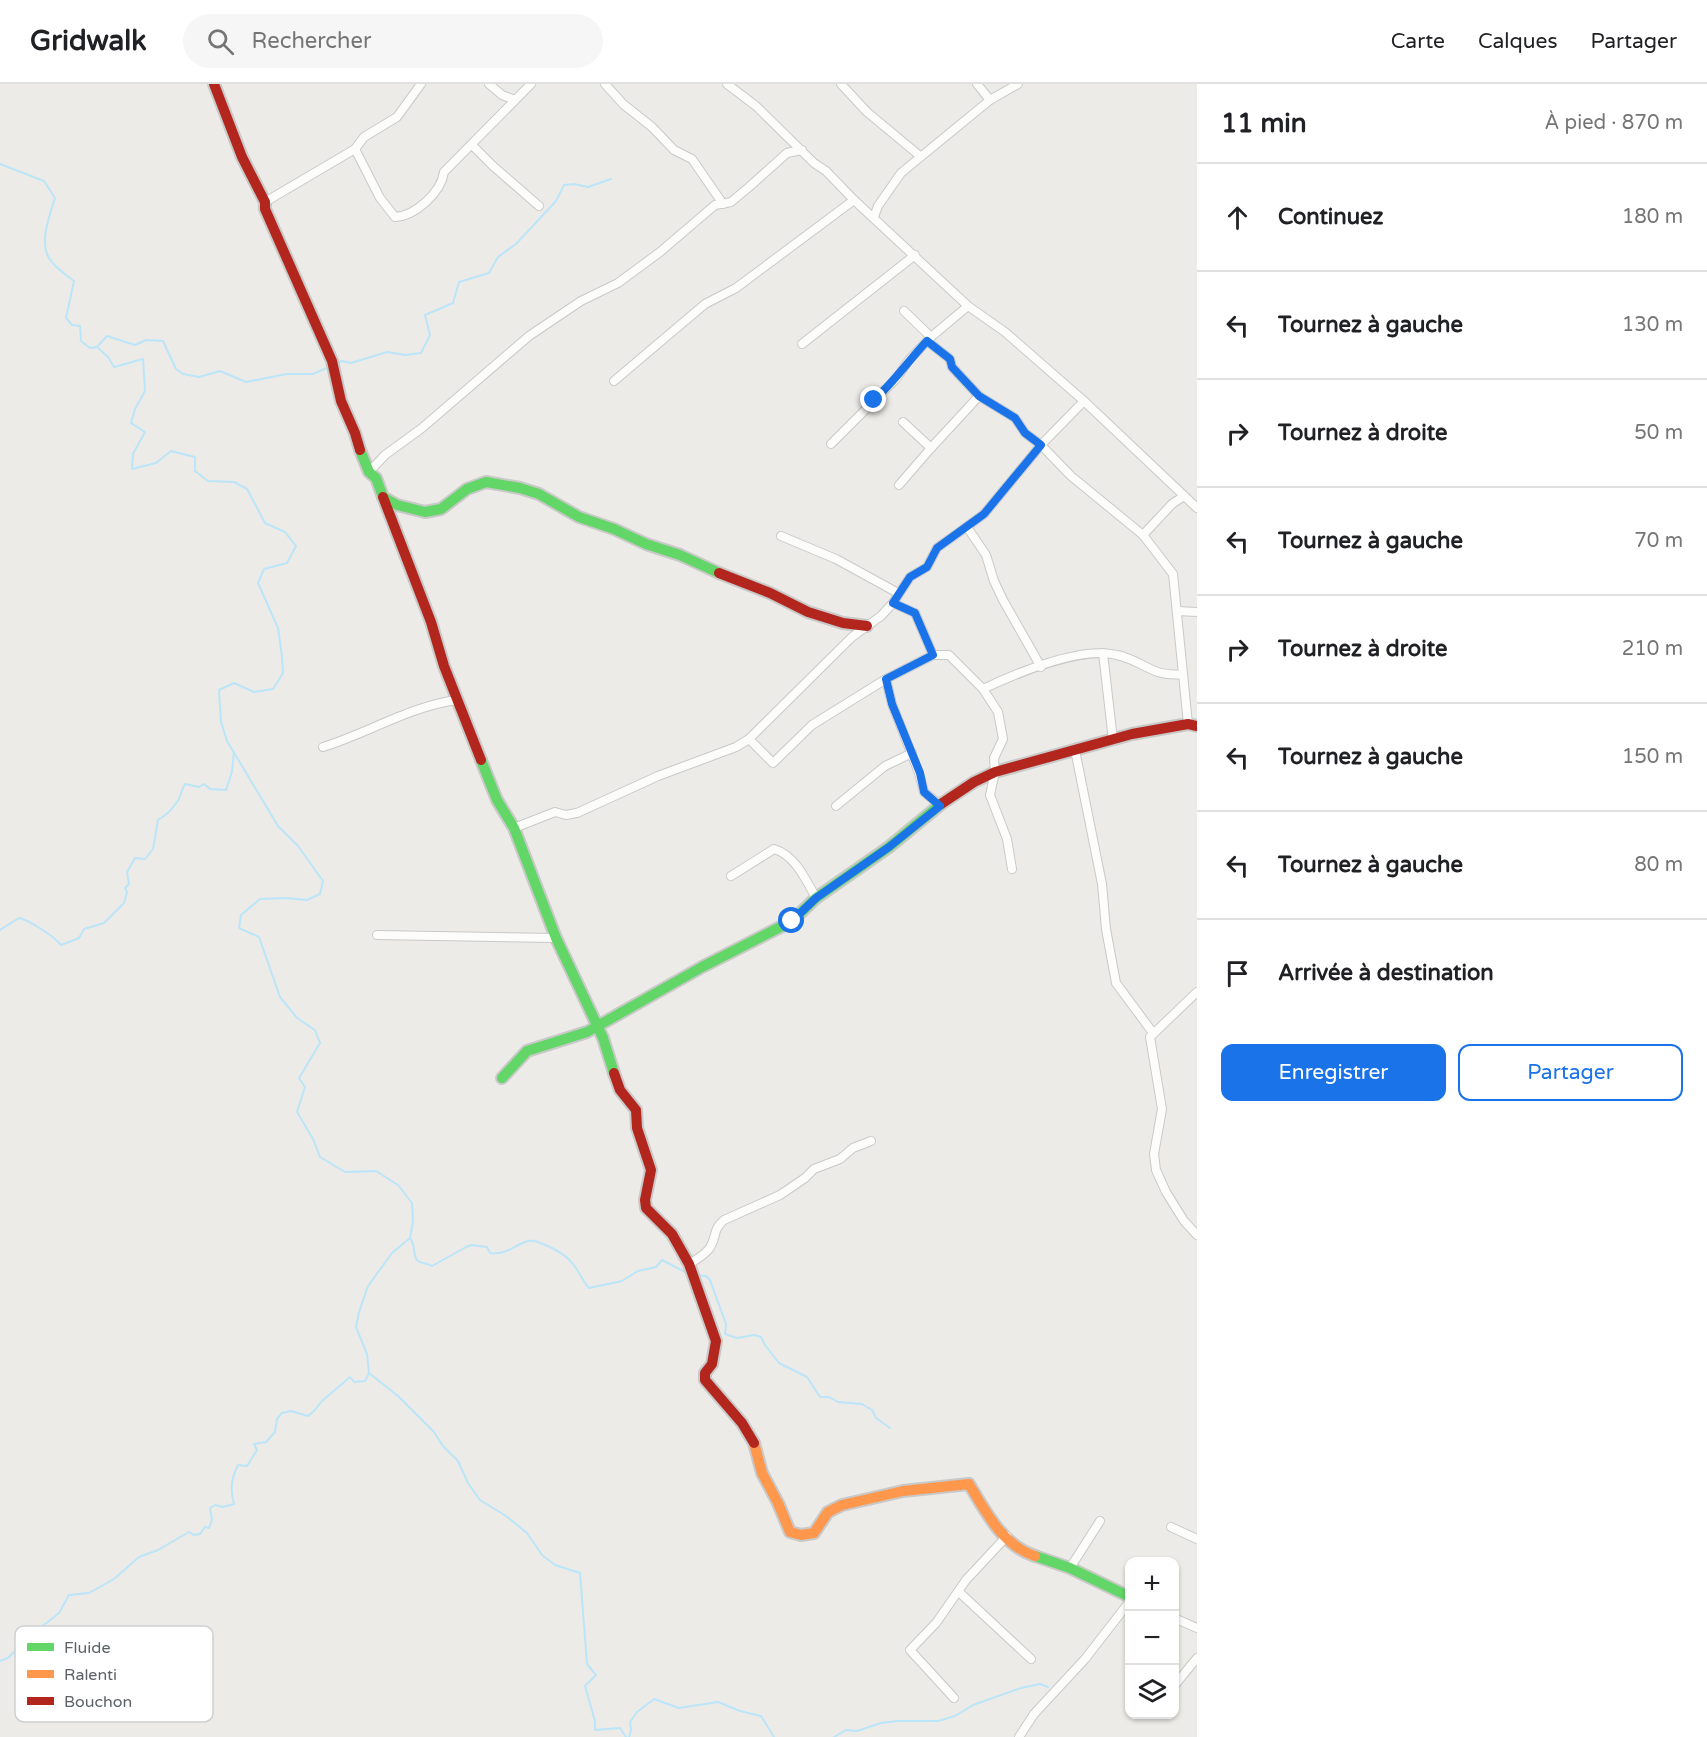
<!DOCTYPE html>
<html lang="fr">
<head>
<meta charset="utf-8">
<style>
	:root { --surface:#fff; --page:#f6f6f6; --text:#202124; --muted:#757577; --line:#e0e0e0; --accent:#1a73e8 }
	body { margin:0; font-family:"Varela Round",sans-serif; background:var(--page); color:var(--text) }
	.controls { position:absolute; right:18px; bottom:18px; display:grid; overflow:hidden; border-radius:12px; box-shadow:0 2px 4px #0004 }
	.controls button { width:54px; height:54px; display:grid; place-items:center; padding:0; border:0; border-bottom:2px solid var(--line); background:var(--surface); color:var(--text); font:30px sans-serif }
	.stop { position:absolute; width:18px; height:18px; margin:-14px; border:4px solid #1a73e8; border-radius:50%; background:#fff }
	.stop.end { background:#1a73e8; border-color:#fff; box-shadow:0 2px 6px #0008 }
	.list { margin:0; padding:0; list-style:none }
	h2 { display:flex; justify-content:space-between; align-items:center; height:78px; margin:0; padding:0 24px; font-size:26px }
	h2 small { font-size:20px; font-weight:400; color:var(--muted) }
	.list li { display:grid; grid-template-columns:39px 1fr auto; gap:18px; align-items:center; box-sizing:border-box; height:108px; padding:0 24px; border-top:2px solid var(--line) }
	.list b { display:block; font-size:22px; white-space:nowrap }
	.list em { font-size:20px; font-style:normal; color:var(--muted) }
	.actions { display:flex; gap:12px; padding:18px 24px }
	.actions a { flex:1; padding:14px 0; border:2px solid var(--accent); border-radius:12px; text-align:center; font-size:21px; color:var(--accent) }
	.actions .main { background:var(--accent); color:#fff }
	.icon { flex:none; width:33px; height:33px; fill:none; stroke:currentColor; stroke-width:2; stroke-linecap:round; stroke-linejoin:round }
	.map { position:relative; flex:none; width:1197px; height:1653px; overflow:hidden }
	header { display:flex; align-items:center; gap:36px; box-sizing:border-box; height:84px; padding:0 30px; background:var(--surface); border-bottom:2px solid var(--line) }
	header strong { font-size:28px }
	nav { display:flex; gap:33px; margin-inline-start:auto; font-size:21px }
	.search { width:420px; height:54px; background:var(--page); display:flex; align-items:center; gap:15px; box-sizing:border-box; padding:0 21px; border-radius:33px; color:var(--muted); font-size:22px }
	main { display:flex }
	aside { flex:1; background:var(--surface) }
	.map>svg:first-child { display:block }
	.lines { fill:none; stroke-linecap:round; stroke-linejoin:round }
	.stream { stroke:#bbe5f8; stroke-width:2 }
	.street-casing { stroke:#c9c9c8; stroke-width:10 }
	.fast-casing { stroke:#c8c9c8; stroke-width:14 }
	.slow-casing { stroke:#c8c9c8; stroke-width:14 }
	.jam-casing { stroke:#c8c9c8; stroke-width:14 }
	.street { stroke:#fcfcfb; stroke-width:8 }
	.fast { stroke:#63d668; stroke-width:10 }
	.slow { stroke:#ff974d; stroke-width:10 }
	.jam { stroke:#b3261e; stroke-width:10 }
	.route { stroke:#1a73e8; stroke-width:8 }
	.key { fill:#fff; stroke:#ced0d1; stroke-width:1.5 }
	.key-label { font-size:16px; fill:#5d6266 }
</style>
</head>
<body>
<header>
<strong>Gridwalk</strong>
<div class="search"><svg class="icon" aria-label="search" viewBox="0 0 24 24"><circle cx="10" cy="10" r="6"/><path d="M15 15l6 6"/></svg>Rechercher</div>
<nav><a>Carte</a><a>Calques</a><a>Partager</a></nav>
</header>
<main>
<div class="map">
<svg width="1197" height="1653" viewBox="0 0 1197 1653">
	<rect width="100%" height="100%" fill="#edebe7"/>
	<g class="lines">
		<g class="stream">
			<path d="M0,80L44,97L55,114C50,130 39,158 49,174C54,183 66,191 74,197L66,234L72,241L80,242L81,257L90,264L97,263L108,273L114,283L143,275L145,307L135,325L131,339L145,348L133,370L132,385L156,379L171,367L195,373V387L208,397L234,398L247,405L265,439L285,448L296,462L287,479L264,485L258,499L278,544L282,573L283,589L273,605L254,608L234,599L219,606L221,638L227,657L278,742L298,762L323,797L320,810L307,816L286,814L260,815L241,831L239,844L259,853L280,913L297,934L315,946L320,959L299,994L305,1003L297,1028L313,1055L320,1073L345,1088L376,1087L398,1101L412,1119L413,1138L410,1154L392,1169L368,1202L359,1228L356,1243L367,1270L369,1289L398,1312L434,1348L443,1362L458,1377L468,1399L480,1416L506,1432L527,1449L542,1471L555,1481L580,1489L587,1580L596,1591L585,1602L595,1637V1646L620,1644L626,1653"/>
			<path d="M97,263L107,252L135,261L146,256L163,257L176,285L183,290L199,293L220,287L246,298L287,290H313L331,282"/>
			<path d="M336,280L342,277L351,279L387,268L405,271L421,269L430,251L425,231L453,219L459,198L489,189L498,173L516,160L556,117L564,101L574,100L588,103L611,95"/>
			<path d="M0,846L19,834C29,836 55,853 61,861L79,854L84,845L104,839L124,819L127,808L125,804L129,800L127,788L135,774L145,775L153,765L158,736C165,732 173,724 177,718C181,713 181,706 185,700L199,703L204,700L210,705L226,706L232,688L234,668"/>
			<path d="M410,1154C416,1160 412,1172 418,1177C422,1180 428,1179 432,1182L466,1163L471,1161L487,1163L490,1169C505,1171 513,1163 525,1158C532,1155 537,1158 543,1160C557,1166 567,1171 576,1184C581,1192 583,1197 589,1204L622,1197L638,1187L656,1183L662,1176L687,1189"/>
			<path d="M696,1191L706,1192L710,1196L726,1240L725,1250L737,1254L754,1251L761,1253L765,1261L779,1279L807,1293L820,1313H829L838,1318L862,1320L872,1326L876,1334L890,1344"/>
			<path d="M0,1577L8,1574L29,1553L59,1529L69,1511L89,1509L114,1495L139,1473L158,1466L189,1448L194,1451L200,1450L205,1443L209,1444L212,1436L210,1424L215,1421L223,1423L234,1420C230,1406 231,1395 238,1381L247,1382L257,1366L254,1360L266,1358L275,1348L277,1335L282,1329L291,1327L308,1332L314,1327L322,1317L350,1293L354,1298L365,1297L369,1289"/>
			<path d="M629,1653L631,1646L630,1638L637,1628L654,1615L679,1624L718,1618L740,1627L761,1632L774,1653"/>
			<path d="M834,1653L846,1646L857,1647L881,1639L898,1637H938L955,1632L973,1621L1021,1604L1040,1600L1048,1603"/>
		</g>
		<g class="street-casing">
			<g id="street">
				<path d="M489,0L502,11L515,16"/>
				<path d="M605,0L623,20L652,43L674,66L692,75L723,120"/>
				<path d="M727,0L756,22L814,79L826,87L854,116L968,222L1005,248L1084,317L1197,424"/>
				<path d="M841,0L867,28L920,72"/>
				<path d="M977,0L990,16"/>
				<path d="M472,61L493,82L539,122"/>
				<path d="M355,65L380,114L395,133C415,132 441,109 444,88L531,0"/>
				<path d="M265,118L355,65L364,53L397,33L421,0"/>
				<path d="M874,133L878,122L901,89L990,16L1018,0"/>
				<path d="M904,227L931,253"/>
				<path d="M927,257L950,275L952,283L979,312L1015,334L1025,349L1041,361L1071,392L1143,451L1173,490L1188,640"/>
				<path d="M802,260L915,171"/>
				<path d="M614,297L705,220L736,204L854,116"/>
				<path d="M903,338L931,364"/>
				<path d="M831,360L896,295L909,276L931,253L968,222"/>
				<path d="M369,388L385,371L422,344L529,252L581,217L618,199L660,168L715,121L731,118L749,103L787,69L802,66"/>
				<path d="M899,401L931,364L979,312"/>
				<path d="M967,443L986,471L994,497L1003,516L1041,583"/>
				<path d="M1143,451L1172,420L1184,412"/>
				<path d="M781,452L836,475L898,509"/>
				<path d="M893,519L915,529L933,571"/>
				<path d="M1177,527L1197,528"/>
				<path d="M1103,569L1113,656"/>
				<path d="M886,595L892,620L919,689L924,708L940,721"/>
				<path d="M983,605C1017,589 1081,562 1117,571C1144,577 1153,594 1183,590"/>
				<path d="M749,655L773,679L812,641L886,595L933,571H949L983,605L998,628L1003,655L994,674L995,688L990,711L1007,755L1012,785"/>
				<path d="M323,663C368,649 411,622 457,616"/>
				<path d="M1075,666L1102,800L1106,845L1116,899L1153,949"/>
				<path d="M836,722L885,682L912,669"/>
				<path d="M514,744L555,728L566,731L577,729L658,692L736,663L749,655L852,553L881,532L893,519L910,493L927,483L937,464L984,430L1041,361L1084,317"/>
				<path d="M731,792L774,765C795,771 806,796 816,814"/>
				<path d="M377,851L556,854"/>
				<path d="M1197,908L1150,953L1162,1025L1154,1070L1156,1086L1166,1108L1184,1137L1197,1151"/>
				<path d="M689,1180C696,1176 704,1171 709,1165C717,1154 712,1146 724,1136L780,1111L805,1094L814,1085L840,1075L853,1064L871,1057"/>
				<path d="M1171,1443L1197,1455"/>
				<path d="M1070,1484L1100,1437"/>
				<path d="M959,1508L1031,1575"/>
				<path d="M1174,1534L1197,1544"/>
				<path d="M1174,1602L1197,1574"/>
				<path d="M954,1614L910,1566L936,1539L966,1496L1007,1452"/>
				<path d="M1019,1653L1034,1630L1085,1575L1130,1517"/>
			</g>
		</g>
		<g class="fast-casing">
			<g id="fast">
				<path d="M360,366L369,388L376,394L383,413L397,421L425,428L441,425L467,405L486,398L520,404L539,410L579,433L614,445L646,460L680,471L719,489"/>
				<path d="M481,676L497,716L514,744L556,854L603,954L614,989"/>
				<path d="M502,994L527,967L587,948L702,883L792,837L816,814L889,763L941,720"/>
				<path d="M1035,1472L1070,1484L1130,1513"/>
			</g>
		</g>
		<g class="slow-casing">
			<path id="slow" d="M754,1359L762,1389L778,1419L790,1448L801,1451L814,1449L828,1428L842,1421L903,1407L969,1400C985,1427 1003,1462 1035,1472"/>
		</g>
		<g class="jam-casing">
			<g id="jam">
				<path d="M214,0L242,73L265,118V125L332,277L341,317L355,349L360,366"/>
				<path d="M383,413L431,538L444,582L481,676"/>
				<path d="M719,489L770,509L808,528L843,539L867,542"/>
				<path d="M941,720L974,698L995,688L1132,650L1188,640L1197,642"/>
				<path d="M614,989L620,1006L636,1026L637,1044L651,1086L645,1116L646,1124L672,1150L689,1180L716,1257L712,1280L705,1289V1296L742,1339L754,1359"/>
			</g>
		</g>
		<use href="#street" class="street"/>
		<use href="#fast" class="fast"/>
		<use href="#slow" class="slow"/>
		<use href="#jam" class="jam"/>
	</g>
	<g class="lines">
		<path class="route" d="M792,837L816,814L889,763L940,722L924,708L920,689L892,620L886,595L933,571L915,529L893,519L910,493L927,483L937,464L984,430L1041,361L1025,349L1015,334L979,312L952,283L950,275L927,257C909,276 894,298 874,316"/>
	</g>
	<rect x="15" y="1542" width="198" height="96" rx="9" class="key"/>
	<rect x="27" y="1559" width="27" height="8" fill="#63d668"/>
	<rect x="27" y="1586" width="27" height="8" fill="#ff974d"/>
	<rect x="27" y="1613" width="27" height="8" fill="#b3261e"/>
	<g class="key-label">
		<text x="64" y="1569">Fluide</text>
		<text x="64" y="1596">Ralenti</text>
		<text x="64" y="1623">Bouchon</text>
	</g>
</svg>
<div class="controls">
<button>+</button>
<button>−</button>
<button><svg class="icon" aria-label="layers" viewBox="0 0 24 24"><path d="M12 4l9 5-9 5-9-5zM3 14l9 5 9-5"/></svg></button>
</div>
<div class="stop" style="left:792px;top:837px"></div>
<div class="stop end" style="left:874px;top:316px"></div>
</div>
<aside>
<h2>11 min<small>À pied · 870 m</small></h2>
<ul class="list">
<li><svg class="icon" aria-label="ahead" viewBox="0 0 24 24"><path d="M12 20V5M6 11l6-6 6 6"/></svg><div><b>Continuez</b></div><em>180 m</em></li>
<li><svg class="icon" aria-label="left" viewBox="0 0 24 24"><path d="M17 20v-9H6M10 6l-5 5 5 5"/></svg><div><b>Tournez à gauche</b></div><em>130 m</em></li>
<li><svg class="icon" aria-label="right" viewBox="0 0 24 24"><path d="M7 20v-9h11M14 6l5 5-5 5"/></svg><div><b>Tournez à droite</b></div><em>50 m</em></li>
<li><svg class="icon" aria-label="left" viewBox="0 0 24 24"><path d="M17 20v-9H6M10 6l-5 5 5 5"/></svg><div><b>Tournez à gauche</b></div><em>70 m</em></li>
<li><svg class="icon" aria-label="right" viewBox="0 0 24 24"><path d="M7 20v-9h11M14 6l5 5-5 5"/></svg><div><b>Tournez à droite</b></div><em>210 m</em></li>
<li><svg class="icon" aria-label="left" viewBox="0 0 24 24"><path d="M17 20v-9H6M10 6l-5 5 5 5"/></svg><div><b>Tournez à gauche</b></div><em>150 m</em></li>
<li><svg class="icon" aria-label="left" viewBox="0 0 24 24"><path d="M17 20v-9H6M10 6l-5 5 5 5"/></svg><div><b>Tournez à gauche</b></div><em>80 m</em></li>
<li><svg class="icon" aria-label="arrive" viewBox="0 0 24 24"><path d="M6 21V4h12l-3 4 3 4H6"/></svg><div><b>Arrivée à destination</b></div></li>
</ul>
<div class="actions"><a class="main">Enregistrer</a><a>Partager</a></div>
</aside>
</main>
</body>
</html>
